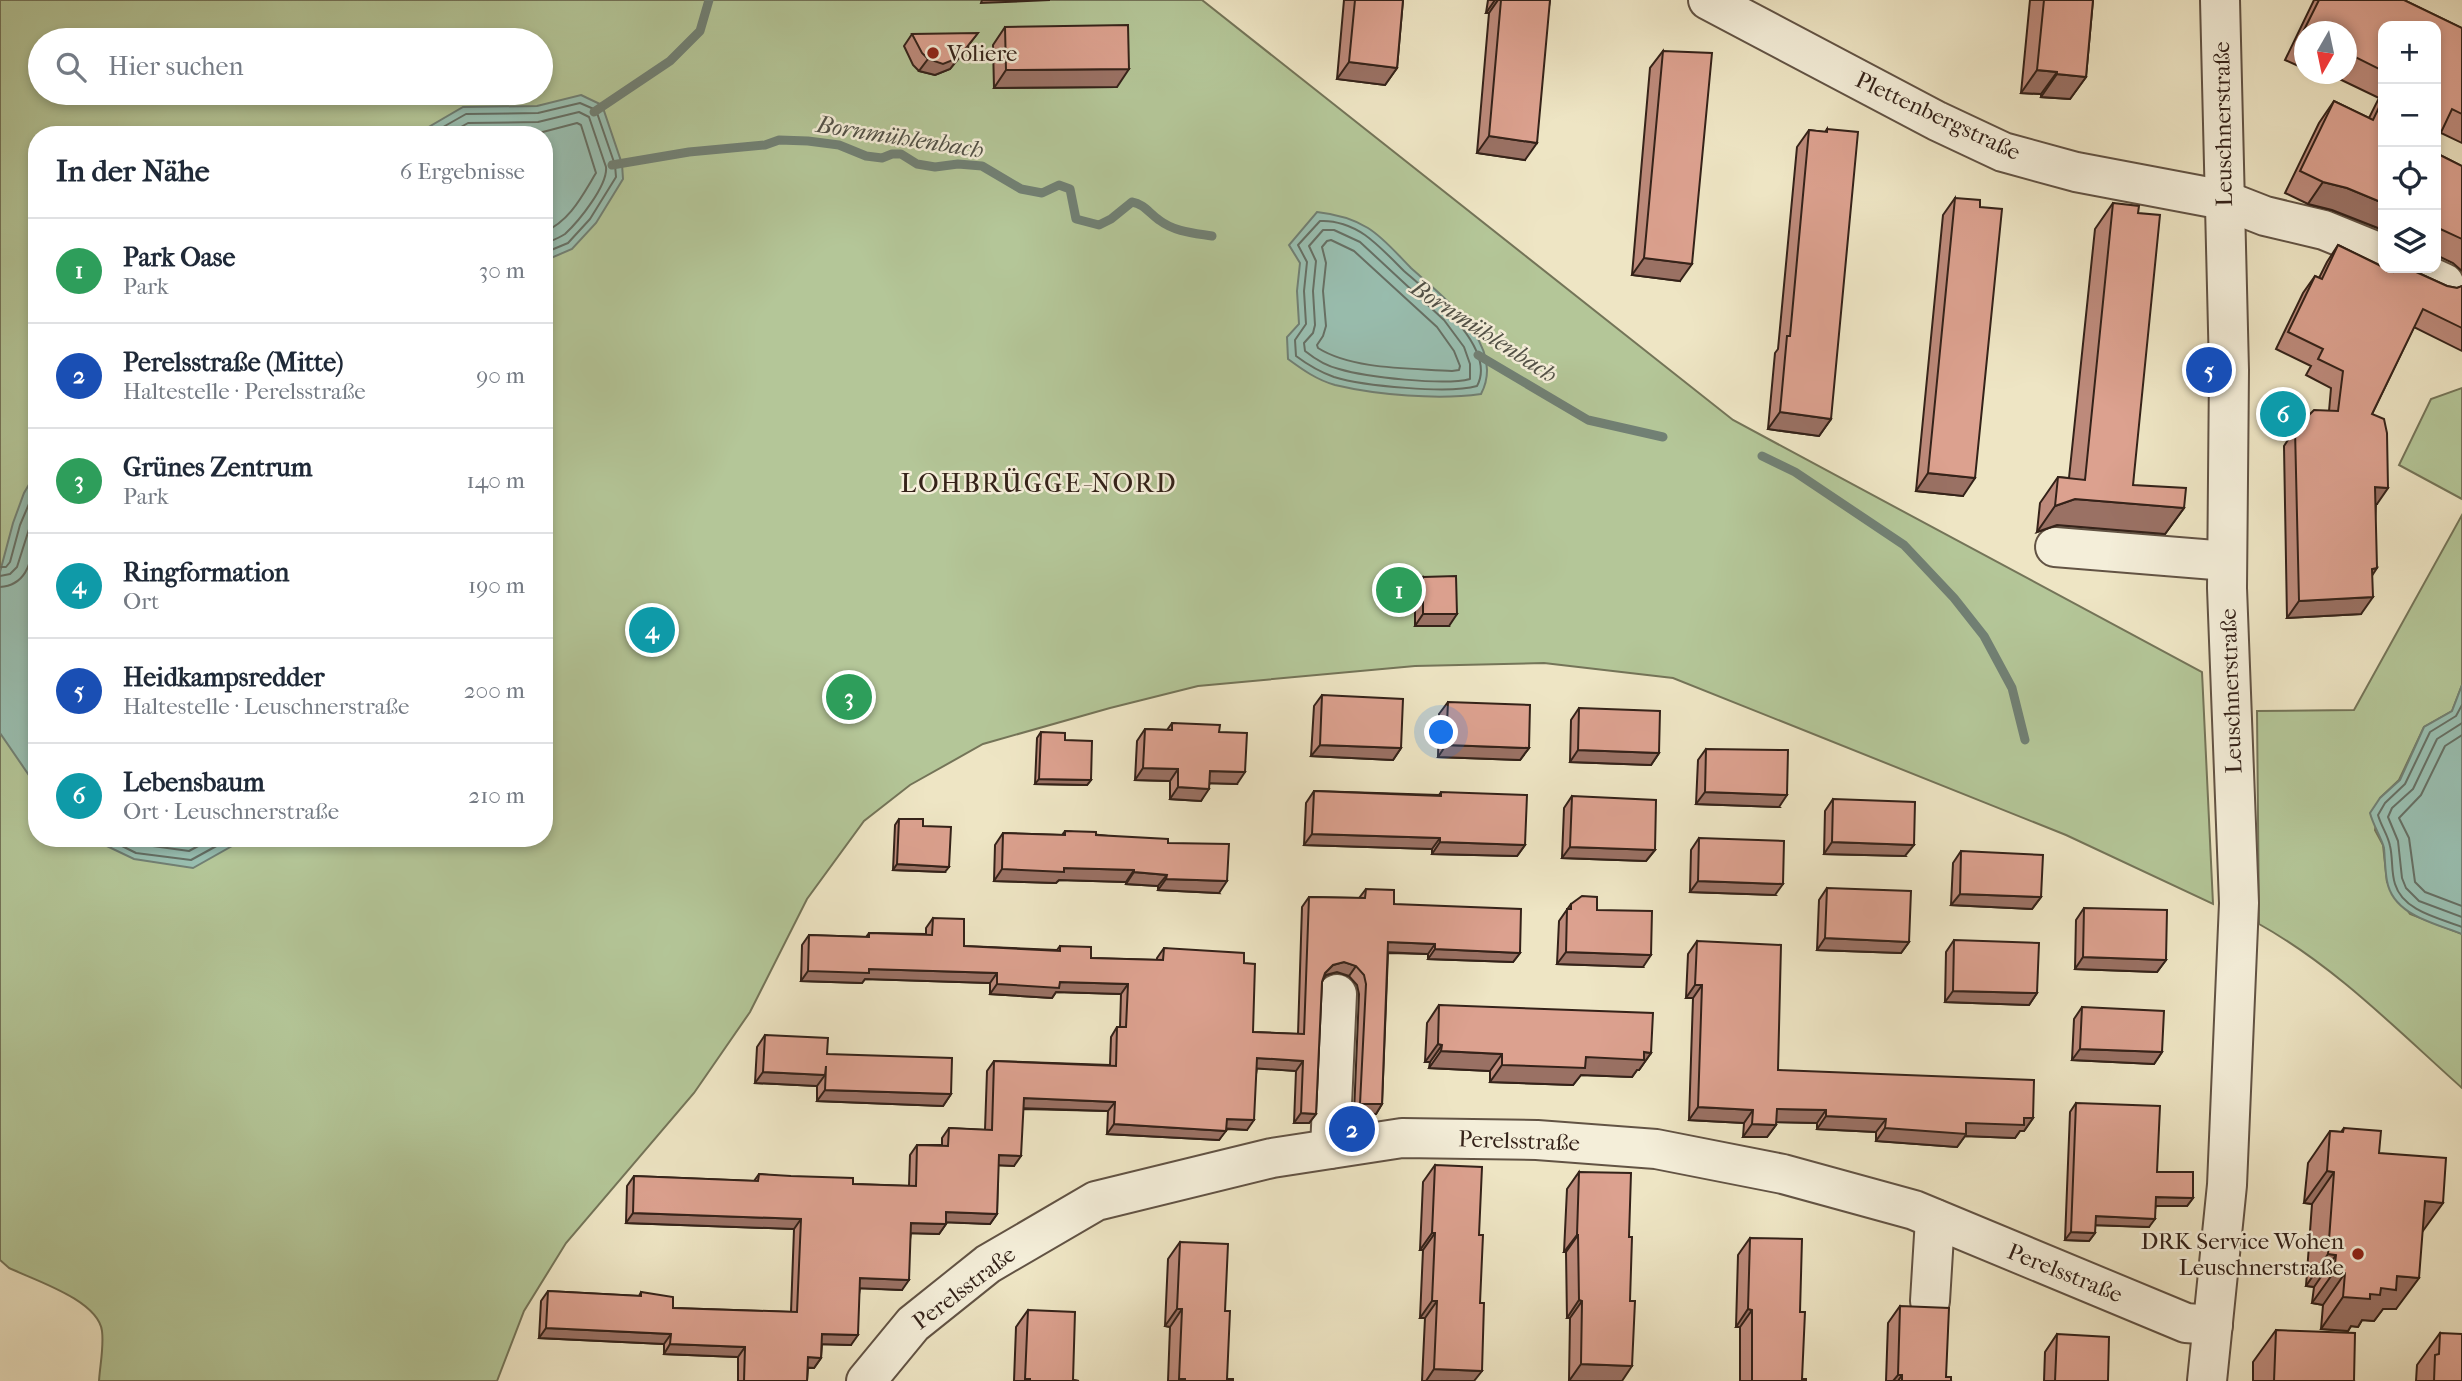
<!DOCTYPE html>
<html lang="de">
<head>
<meta charset="utf-8">
<style>
	:root { --surface:#fff; --page:#f2f2f3; --text:#1f2937; --muted:#747a83; --line:#e0e1e3; --accent:#db2777 }
	body { margin:0; font-family:"IM FELL French Canon",serif; background:var(--page); color:var(--text) }
	.controls { position:absolute; right:21px; top:21px; display:grid; overflow:hidden; border-radius:14px; box-shadow:0 4px 10px #0003 }
	.controls button { width:63px; height:63px; display:grid; place-items:center; padding:0; border:0; border-bottom:2px solid var(--line); background:var(--surface); color:var(--text); font:35px sans-serif }
	.compass { position:absolute; left:2294px; top:21px; width:63px; height:63px; border-radius:50%; background:var(--surface); box-shadow:0 4px 10px #0003; rotate:189deg }
	.you { position:absolute; left:1442px; top:733px; width:24px; height:24px; margin:-18px; border:5px solid #fff; border-radius:50%; background:#1a73e8; box-shadow:0 0 0 10px #1a73e833 }
	.badge { display:grid; place-items:center; width:46px; height:46px; border-radius:50%; background:var(--accent); color:#fff; font-size:23px; font-weight:700 }
	.pin { position:absolute; translate:-50% -50%; border:4px solid #fff; box-shadow:0 2px 7px #0006 }
	.list { margin:0; padding:0; list-style:none }
	h2 { display:flex; justify-content:space-between; align-items:center; height:91px; margin:0; padding:0 28px; font-size:30px }
	h2 small { font-size:23px; font-weight:400; color:var(--muted) }
	.list li { display:grid; grid-template-columns:46px 1fr auto; gap:21px; align-items:center; box-sizing:border-box; height:105px; padding:0 28px; border-top:2px solid var(--line) }
	.list b { display:block; font-size:26px; white-space:nowrap }
	.list p { margin:0; font-size:23px; white-space:nowrap; color:var(--muted) }
	.list em { font-size:23px; font-style:normal; color:var(--muted) }
	.icon { flex:none; width:38px; height:38px; fill:none; stroke:currentColor; stroke-width:2; stroke-linecap:round; stroke-linejoin:round }
	.map { position:relative; flex:none; width:2462px; height:1381px; overflow:hidden }
	.search { position:absolute; background:var(--surface); box-shadow:0 4px 10px #0003; left:28px; top:28px; width:525px; height:77px; display:flex; align-items:center; gap:18px; box-sizing:border-box; padding:0 24px; border-radius:38px; color:var(--muted); font-size:26px }
	.panel { position:absolute; background:var(--surface); box-shadow:0 4px 10px #0003; left:28px; top:126px; width:525px; height:721px; border-radius:28px }
	.map>svg:first-child { display:block }
	.green { fill:#b4c698; stroke:#747458; stroke-width:2; fill-rule:evenodd }
	.water { fill:#99bfb1; stroke:#718074; stroke-width:2 }
	.lines { fill:none; stroke-linecap:round; stroke-linejoin:round }
	.shore { stroke:#667065; stroke-width:2 }
	.stream { stroke:#718074; stroke-width:9 }
	.minor-casing { stroke:#625344; stroke-width:42 }
	.minor { stroke:#f4eed9; stroke-width:38 }
	.wall { fill:#bd8a7b; stroke:#342219; stroke-width:2 }
	.shaded-wall { fill:#9a7164; stroke:#342219; stroke-width:2 }
	.building { fill:#dca18f; stroke:#342219; stroke-width:2 }
	.poi-dot { fill:#8f2418; stroke:#f4eed9; stroke-width:2.5 }
	.labels { text-anchor:middle; dominant-baseline:central; stroke-width:5; stroke-linejoin:round; paint-order:stroke }
	.poi-label { font-size:23px; fill:#342219; stroke:#f4eed9; text-anchor:start }
	.street-label { font-size:23px; fill:#342219; stroke:#f4eed9 }
	.water-label { font-size:24px; font-style:italic; fill:#525147; stroke:#f4eed9 }
	.quarter-label { font-size:26px; letter-spacing:2px; fill:#342219; stroke:#f4eed9 }
</style>
</head>
<body>
<div class="map">
<svg width="2462" height="1381" viewBox="0 0 2462 1381">
	<rect width="100%" height="100%" fill="#eee5c4"/>
	<filter id="stains"><feTurbulence type="fractalNoise" baseFrequency=".00286" numOctaves="4"/><feColorMatrix values="0 0 0 0 .2 0 0 0 0 .09 0 0 0 0 .02 0 0 0 .5 -.17"/></filter>
	<radialGradient id="worn" r=".72"><stop offset=".6" stop-color="#630" stop-opacity="0"/><stop offset="1" stop-color="#630" stop-opacity=".3"/></radialGradient>
	<g class="green">
		<path d="M0,0H1202L1733,420L2202,672L2213,904L2066,835L1673,678L1544,663L1415,666L1198,686L1110,708L983,744L910,785L864,821L807,899L750,1012L694,1093L566,1243L524,1311L497,1381H99C100,1365 104,1347 102,1331C98,1300 34,1280 9,1268L0,1260ZM40,40H541V93H40ZM37,135H544V838H37Z"/>
		<path d="M2462,388V499L2399,465L2431,399Z"/>
		<path d="M2462,515V685L2452,711L2424,727L2399,780L2380,798L2375,830L2383,845L2387,882L2410,914L2462,934V1088C2396,1029 2336,967 2259,924L2257,711L2354,710Z"/>
	</g>
	<g class="water">
		<path d="M581,95L602,105L622,164L623,179L596,223L572,249L544,261V135H415L463,107L537,106Z"/>
		<path d="M1317,212C1335,214 1352,218 1368,228C1384,238 1398,255 1411,268C1443,297 1507,345 1481,394C1438,400 1377,395 1335,385C1317,380 1303,370 1288,359L1287,337L1299,324L1297,291L1300,263L1289,245Z"/>
		<path d="M37,471V787L0,733V572L13,523L24,493Z"/>
		<path d="M2462,685V934C2434,923 2393,915 2387,881C2385,870 2385,859 2384,848C2382,839 2373,825 2370,813L2380,798L2400,780L2424,727L2452,711Z"/>
		<path d="M90,838H241L239,842L193,868L134,859Z"/>
	</g>
	<g class="lines">
		<g class="shore">
			<path d="M429,135L466,114L538,113L580,103L596,110L615,165L616,177L590,219L568,243L544,253"/>
			<path d="M447,135L468,123L538,122L579,112L589,117L606,167C608,185 579,221 565,234C559,238 551,241 544,244"/>
			<path d="M468,135L539,133L577,123L581,125L596,173C582,196 570,221 544,232"/>
			<path d="M1320,221C1335,220 1352,226 1365,235C1379,245 1392,259 1404,271C1429,293 1498,348 1477,386C1449,394 1363,386 1334,377C1320,372 1308,365 1296,356L1295,340L1306,324L1304,291L1307,262L1298,245Z"/>
			<path d="M1323,230H1334L1360,242L1444,320L1464,347L1470,364V379C1444,386 1366,377 1339,369C1326,366 1315,359 1305,351L1304,343L1313,333L1315,325L1313,291L1316,261L1309,246Z"/>
			<path d="M1331,240L1354,251L1437,327L1454,351L1460,366L1459,370L1452,371C1411,368 1353,370 1318,348L1317,345L1323,336L1326,326L1323,291L1326,263L1322,247L1327,241Z"/>
			<path d="M0,567H6L10,562L20,525L37,485"/>
			<path d="M0,576L10,574L17,567L37,504"/>
			<path d="M0,587C29,585 31,558 37,535"/>
			<path d="M2462,705L2456,716L2430,732L2405,784L2385,803L2378,815C2381,826 2388,835 2390,846C2393,858 2391,872 2395,884C2403,911 2439,918 2462,927"/>
			<path d="M2462,723L2437,739L2413,789L2392,808L2388,817L2398,841L2402,878L2406,888L2419,901L2462,917"/>
			<path d="M2462,735L2445,746L2421,795L2399,818L2409,838L2415,882L2425,892L2462,906"/>
			<path d="M106,838L136,853L191,860L231,838"/>
			<path d="M126,838L138,844L189,851L213,838"/>
		</g>
		<g class="stream">
			<path d="M594,112L670,61L700,31L709,0"/>
			<path d="M612,165L689,152L765,145L779,140L808,141L839,145L866,156L882,158L892,154H901L917,164L935,167L958,164L982,166L1021,189L1042,193L1059,185L1070,189L1076,219L1099,225L1111,219L1132,202C1144,204 1149,213 1159,220C1175,232 1193,233 1212,236"/>
			<path d="M1478,355L1588,420L1663,437"/>
			<path d="M1762,456L1795,472L1904,545L1954,598L1984,636L2012,688L2025,740"/>
		</g>
		<g class="minor-casing">
			<g id="minor">
				<path d="M1708,0L1937,121L2003,152L2076,172L2224,200L2265,216L2324,230L2383,254"/>
				<path d="M2411,268L2444,283"/>
				<path d="M2055,547L2227,561"/>
				<path d="M1330,1149L1337,994"/>
				<path d="M1930,1301L1935,1219"/>
				<path d="M866,1381L913,1324L988,1264L1096,1201L1272,1158L1402,1138L1537,1140L1656,1149L1783,1174L1914,1210L2186,1323L2213,1325"/>
				<path d="M2207,1381L2227,1185L2239,903L2227,588L2229,370L2220,0"/>
			</g>
		</g>
		<use href="#minor" class="minor"/>
	</g>
	<g class="wall">
		<path d="M1344,0H1403L1397,68L1385,85L1337,79Z"/>
		<path d="M1488,0H1550L1525,160L1477,153L1489,13H1486Z"/>
		<path d="M2030,0H2093L2086,77L2070,99L2041,97V94L2021,93Z"/>
		<path d="M2314,0H2404L2462,28V143L2441,133L2383,26V230L2332,210L2308,204L2285,193L2319,123L2334,101L2369,118L2379,98L2329,74H2347V32H2305V69L2285,60Z"/>
		<path d="M1005,27L1117,87L994,88L993,45Z"/>
		<path d="M912,34L970,45L950,69L935,75L919,71L913,65L904,46Z"/>
		<path d="M1663,51L1680,281L1632,275L1650,68Z"/>
		<path d="M1827,129L1831,419L1819,436L1768,429L1775,353L1778,349L1797,147L1809,130L1825,132Z"/>
		<path d="M2436,153L2462,166V271L2453,263L2436,255Z"/>
		<path d="M1955,198L1963,496L1916,491L1943,215Z"/>
		<path d="M2113,203L2138,213L2133,485L2184,508L2165,534L2057,525L2037,532L2040,503L2058,477L2069,478L2095,229Z"/>
		<path d="M2338,245L2392,271L2395,268H2409L2414,271L2447,286L2457,288L2462,286V351L2414,327L2372,414L2377,504H2376L2372,576L2361,614L2287,618L2284,446L2295,429L2329,411L2331,388L2306,375L2311,366L2276,349L2303,293L2315,276L2319,278L2327,262Z"/>
		<path d="M1423,577L1449,626H1415V589Z"/>
		<path d="M1322,695L1401,748L1393,760L1311,756L1314,706Z"/>
		<path d="M1448,702L1529,748L1520,760L1438,757L1439,714Z"/>
		<path d="M1579,708L1659,753L1651,765L1570,762L1571,720Z"/>
		<path d="M1172,723L1219,732L1237,784L1210,783L1201,801L1170,799V781L1135,780L1137,741L1145,729L1167,730Z"/>
		<path d="M1041,732L1065,740L1091,780L1087,785L1035,784L1037,738Z"/>
		<path d="M1706,749L1779,807L1696,804L1698,760Z"/>
		<path d="M1314,791L1439,795L1441,792L1525,845L1517,856L1432,854V849L1304,845L1306,803Z"/>
		<path d="M1572,796L1655,850L1646,861L1562,858L1564,808Z"/>
		<path d="M1833,799L1905,856L1824,854L1825,811Z"/>
		<path d="M899,819L923,826L945,872L893,870L895,825Z"/>
		<path d="M1065,831L1168,843L1219,893L1158,890V886L1126,884V882L1059,880L1056,883L994,881L995,845L1003,833L1062,835Z"/>
		<path d="M1699,838L1775,895L1690,892L1691,850Z"/>
		<path d="M1961,851L2041,897L2032,909L1951,905L1953,863Z"/>
		<path d="M1827,888L1909,942L1901,953L1817,950L1819,900Z"/>
		<path d="M1366,889L1394,904L1520,953L1513,962L1428,959V954L1388,953L1382,1104L1376,1114L1354,1113L1359,994L1357,985L1349,976L1337,972L1326,975L1324,978L1322,982L1316,1114L1309,1123H1294L1296,1071L1257,1068L1247,1130L1226,1129L1219,1140L1107,1134L1108,1111L1023,1109L1014,1166L998,1165L997,1214L990,1224L946,1222V1224L939,1234L911,1233L902,1290L860,1288L851,1345L822,1344L821,1358L814,1368H808L807,1381H738V1357L664,1354V1344L539,1338L541,1301L548,1291L639,1296L641,1292L673,1308L791,1312L794,1229L626,1223L627,1186L634,1176L754,1181L759,1174L853,1184L909,1186L910,1155L917,1145H942V1138L949,1128L985,1130L987,1071L994,1061L1110,1065L1111,1037L1117,1027H1120L1121,994L1056,992L1052,998L990,994V983L865,979L862,983L801,981L802,945L809,935L866,937L869,933L926,934V928L933,918L964,946L1057,950L1060,946L1091,958L1157,960V958L1164,948L1244,963L1253,1032L1298,1034L1302,907L1309,897L1359,898Z"/>
		<path d="M1571,904L1597,910L1643,967L1557,964L1559,921Z"/>
		<path d="M2084,908L2166,960L2157,972L2075,969L2076,920Z"/>
		<path d="M1954,940L2037,993L2029,1005L1945,1002L1946,952Z"/>
		<path d="M1697,941L1778,1070L2033,1118L2024,1131H2020L2015,1138L1965,1136L1957,1147L1876,1141V1132L1817,1129V1123L1776,1122V1125L1767,1137H1743L1744,1123L1689,1120L1693,998H1686L1688,954Z"/>
		<path d="M1439,1005L1651,1053L1639,1070H1637L1632,1077L1581,1075L1573,1085L1490,1082V1071L1429,1068L1430,1062H1425L1427,1023Z"/>
		<path d="M2082,1007L2162,1052L2154,1064L2072,1060L2074,1019Z"/>
		<path d="M765,1035L827,1054L951,1094L943,1106L817,1101V1086L755,1083L757,1047Z"/>
		<path d="M2076,1103L2157,1172L2193,1198L2187,1206H2156L2149,1227L2095,1225V1233L2089,1241L2065,1240L2070,1112Z"/>
		<path d="M2344,1128L2379,1153L2422,1232L2396,1309H2383L2374,1321L2362,1320L2358,1327L2351,1326L2348,1331L2321,1329L2323,1305L2312,1303L2314,1287L2306,1286L2312,1204L2304,1203L2308,1163L2330,1131L2341,1132Z"/>
		<path d="M1435,1165L1479,1235L1480,1303L1474,1381H1422L1425,1318H1420L1423,1250H1420L1423,1182Z"/>
		<path d="M1579,1172L1622,1381H1569L1570,1318H1567L1566,1252H1564L1567,1189Z"/>
		<path d="M1750,1238L1800,1312L1802,1379L1806,1381H1740V1327H1736L1738,1255Z"/>
		<path d="M1180,1242L1225,1311L1227,1379L1233,1381H1168L1170,1327L1165,1326L1168,1259Z"/>
		<path d="M1900,1306L1946,1377L1951,1381H1886L1888,1323Z"/>
		<path d="M1028,1310L1073,1380L1079,1381H1014L1016,1327Z"/>
		<path d="M2276,1330L2354,1381H2253V1362Z"/>
		<path d="M2440,1333L2462,1381H2416L2417,1365Z"/>
		<path d="M2057,1334L2108,1381H2044L2045,1352Z"/>
	</g>
	<g class="shaded-wall">
		<path d="M982,0H1050L981,3Z"/>
		<path d="M1495,0H1498L1489,13H1486Z"/>
		<path d="M978,33L950,69L935,75L919,71L928,59Z"/>
		<path d="M1349,62L1397,68L1385,85L1337,79Z"/>
		<path d="M1129,69L1117,87L994,88L1006,70Z"/>
		<path d="M2037,70L2057,72L2041,94L2021,93Z"/>
		<path d="M2057,74L2086,77L2070,99L2041,97Z"/>
		<path d="M1489,136L1537,143L1525,160L1477,153Z"/>
		<path d="M2323,182L2347,188L2383,203V230L2332,210L2308,204Z"/>
		<path d="M1644,258L1692,264L1680,281L1632,275Z"/>
		<path d="M1780,412L1831,419L1819,436L1768,429Z"/>
		<path d="M1928,473L1975,478L1963,496L1916,491Z"/>
		<path d="M2375,487L2388,488L2377,504H2363Z"/>
		<path d="M2075,499L2184,508L2165,534L2057,525L2037,532L2055,506Z"/>
		<path d="M2377,568L2366,585L2372,569Z"/>
		<path d="M2373,597L2361,614L2287,618L2299,601Z"/>
		<path d="M1423,614H1457L1449,626H1415Z"/>
		<path d="M1320,745L1401,748L1393,760L1311,756Z"/>
		<path d="M1446,745L1529,748L1520,760L1438,757Z"/>
		<path d="M1578,750L1659,753L1651,765L1570,762Z"/>
		<path d="M1143,768L1178,769L1170,781L1135,780Z"/>
		<path d="M1210,771L1245,772L1237,784L1202,783Z"/>
		<path d="M1039,779L1091,780L1087,785L1035,784Z"/>
		<path d="M1178,787L1209,789L1201,801L1170,799Z"/>
		<path d="M1705,792L1787,795L1779,807L1696,804Z"/>
		<path d="M1312,834L1440,838L1432,849L1304,845Z"/>
		<path d="M1440,842L1525,845L1517,856L1432,854Z"/>
		<path d="M1832,842L1914,845L1905,856L1824,854Z"/>
		<path d="M1570,847L1655,850L1646,861L1562,858Z"/>
		<path d="M897,864L949,867L945,872L893,870Z"/>
		<path d="M1064,868L1134,870L1126,882L1059,880L1056,883L994,881L1002,869Z"/>
		<path d="M1134,872L1167,875L1158,886L1126,884Z"/>
		<path d="M1166,879L1227,881L1219,893L1158,890Z"/>
		<path d="M1698,881L1783,884L1775,895L1690,892Z"/>
		<path d="M1960,894L2041,897L2032,909L1951,905Z"/>
		<path d="M1825,938L1909,942L1901,953L1817,950Z"/>
		<path d="M1388,942L1435,944L1428,954L1381,952Z"/>
		<path d="M1435,949L1520,953L1513,962L1428,959Z"/>
		<path d="M1566,952L1651,955L1643,967L1557,964Z"/>
		<path d="M2083,957L2166,960L2157,972L2075,969Z"/>
		<path d="M1344,962L1356,966L1349,976L1337,972L1326,975L1318,983L1325,973L1333,965Z"/>
		<path d="M869,969L997,973L990,983L865,979L862,983L801,981L808,971Z"/>
		<path d="M1060,982L1128,984L1121,994L1056,992L1052,998L990,994L997,984Z"/>
		<path d="M1695,985H1702L1693,998H1686Z"/>
		<path d="M1953,991L2037,993L2029,1005L1945,1002Z"/>
		<path d="M1438,1044L1442,1045L1430,1062H1425Z"/>
		<path d="M2080,1049L2162,1052L2154,1064L2072,1060Z"/>
		<path d="M1441,1051L1502,1054L1490,1071L1429,1068Z"/>
		<path d="M1644,1052L1651,1053L1639,1070H1637L1632,1077L1581,1075L1573,1085L1490,1082L1502,1065Z"/>
		<path d="M1257,1058L1303,1061L1296,1071L1250,1068Z"/>
		<path d="M763,1072L825,1075L817,1086L755,1083Z"/>
		<path d="M825,1090L951,1094L943,1106L817,1101Z"/>
		<path d="M1024,1098L1115,1102L1108,1111L1017,1108Z"/>
		<path d="M1360,1104H1382L1376,1114L1354,1113Z"/>
		<path d="M1698,1107L1753,1110L1744,1123L1689,1120Z"/>
		<path d="M1777,1109L1826,1110L1817,1123L1768,1122Z"/>
		<path d="M1301,1113L1316,1114L1309,1123H1294Z"/>
		<path d="M1826,1116L1886,1119L1876,1132L1817,1129Z"/>
		<path d="M2024,1118H2033L2024,1131H2020L2015,1138L1965,1136L1957,1147L1876,1141L1885,1128Z"/>
		<path d="M1227,1119L1254,1120L1247,1130L1220,1128Z"/>
		<path d="M1114,1124L1226,1131L1219,1140L1107,1134Z"/>
		<path d="M1752,1124L1776,1125L1767,1137H1743Z"/>
		<path d="M999,1155L1021,1156L1014,1166L992,1165Z"/>
		<path d="M2327,1171L2334,1172L2312,1204L2304,1203Z"/>
		<path d="M2156,1197L2193,1198L2187,1206H2150Z"/>
		<path d="M2425,1201L2443,1203L2420,1235Z"/>
		<path d="M946,1212L997,1214L990,1224L939,1222Z"/>
		<path d="M633,1213L801,1219L794,1229L626,1223Z"/>
		<path d="M2096,1216L2155,1219L2149,1227L2090,1225Z"/>
		<path d="M911,1223L946,1224L939,1234L904,1233Z"/>
		<path d="M2071,1232L2095,1233L2089,1241L2065,1240Z"/>
		<path d="M1432,1233H1435L1423,1250H1420Z"/>
		<path d="M1577,1235H1578L1566,1252H1564Z"/>
		<path d="M2328,1254L2336,1255L2314,1287L2306,1286Z"/>
		<path d="M2334,1272L2345,1273L2323,1305L2312,1303Z"/>
		<path d="M2397,1276L2419,1278L2396,1309H2383L2374,1321L2362,1320L2358,1327L2351,1326L2348,1331L2321,1329L2343,1297L2370,1294L2381,1288Z"/>
		<path d="M860,1278L909,1280L902,1290L853,1288Z"/>
		<path d="M1579,1300L1582,1301L1570,1318H1567Z"/>
		<path d="M1432,1301H1437L1425,1318H1420Z"/>
		<path d="M1177,1309H1182L1170,1327L1165,1326Z"/>
		<path d="M1748,1309L1752,1310L1740,1327H1736Z"/>
		<path d="M546,1328L671,1334L664,1344L539,1338Z"/>
		<path d="M822,1334L858,1335L851,1345L815,1344Z"/>
		<path d="M670,1344L745,1347L738,1357L664,1354Z"/>
		<path d="M808,1357L821,1358L814,1368L801,1367Z"/>
		<path d="M1581,1364L1632,1366L1622,1381H1569Z"/>
		<path d="M1434,1369L1482,1371L1474,1381H1426Z"/>
		<path d="M1898,1375H1902L1898,1381H1893Z"/>
	</g>
	<g class="building">
		<path d="M1355,0H1403L1397,68L1349,62Z"/>
		<path d="M1501,0H1550L1537,143L1489,136Z"/>
		<path d="M2044,0H2093L2086,77L2057,74V72L2037,70Z"/>
		<path d="M2319,0H2404L2462,28V114L2452,109L2436,143V26H2383V71L2347,53V32H2305V40L2300,38Z"/>
		<path d="M1128,25L1129,69L1006,70L1005,27Z"/>
		<path d="M978,33L958,58L943,64L928,59L922,53L912,34Z"/>
		<path d="M1663,51L1712,53L1692,264L1644,258Z"/>
		<path d="M2383,99V203L2347,188L2323,182L2300,171L2334,101L2373,120Z"/>
		<path d="M1827,129L1858,132L1831,419L1780,412L1787,336H1790L1809,130L1827,132Z"/>
		<path d="M2436,153L2462,166V239L2436,227Z"/>
		<path d="M1955,198L1980,200V207L2002,209L1975,478L1928,473Z"/>
		<path d="M2113,203L2139,206L2138,213L2160,215L2133,485L2186,488L2184,508L2075,499L2055,506L2058,477L2085,480Z"/>
		<path d="M2338,245L2383,267V268L2393,272L2396,268H2409L2414,271L2447,286L2457,288L2462,286V328L2423,309L2372,414L2384,419L2387,433L2388,488L2375,487L2377,568L2372,569L2373,597L2299,601L2295,429L2314,410L2338,411L2343,371L2318,359L2323,349L2288,332L2315,276L2322,279Z"/>
		<path d="M1456,576L1457,614H1423V577Z"/>
		<path d="M1322,695L1403,699L1401,748L1320,745Z"/>
		<path d="M1448,702L1530,705L1529,748L1446,745Z"/>
		<path d="M1579,708L1660,711L1659,753L1578,750Z"/>
		<path d="M1172,723L1220,725L1219,732L1247,733L1245,772L1210,771L1209,789L1178,787V769L1143,768L1145,729L1172,730Z"/>
		<path d="M1041,732L1065,733V740L1092,741L1091,780L1039,779Z"/>
		<path d="M1706,749L1788,750L1787,795L1705,792Z"/>
		<path d="M1314,791L1441,796V792L1527,795L1525,845L1440,842V838L1312,834Z"/>
		<path d="M1572,796L1656,800L1655,850L1570,847Z"/>
		<path d="M1833,799L1915,802L1914,845L1832,842Z"/>
		<path d="M899,819H923V826L951,827L949,867L897,864Z"/>
		<path d="M1065,831L1096,832V835L1168,839V843L1229,844L1227,881L1166,879L1167,875L1134,872V870L1064,868V872L1002,869L1003,833L1065,835Z"/>
		<path d="M1699,838L1784,841L1783,884L1698,881Z"/>
		<path d="M1961,851L2043,855L2041,897L1960,894Z"/>
		<path d="M1827,888L1911,891L1909,942L1825,938Z"/>
		<path d="M1366,889L1394,890V904L1521,909L1520,953L1435,949V944L1388,942L1382,1104H1360L1366,984L1364,975L1356,966L1344,962L1333,965L1325,973L1322,982L1316,1114L1301,1113L1303,1061L1257,1058L1254,1120L1227,1119L1226,1131L1114,1124L1115,1102L1024,1098L1021,1156L999,1155L997,1214L946,1212V1224L911,1223L909,1280L860,1278L858,1335L822,1334L821,1358L808,1357L807,1381H744L745,1347L670,1344L671,1334L546,1328L548,1291L641,1296V1292L673,1297V1308L797,1312L801,1219L633,1213L634,1176L758,1181L759,1174L791,1176L853,1178V1184L916,1186L917,1145L948,1146L949,1128L992,1130L994,1061L1116,1066L1117,1027H1126L1128,984L1060,982L1059,988L997,984V973L869,969V973L808,971L809,935L869,937V933L932,935L933,918L964,919V946L1060,951V946L1091,947V958L1163,960L1164,948L1244,953V963L1255,964L1253,1032L1304,1034L1309,897L1365,898Z"/>
		<path d="M1582,896L1597,897V910L1652,911L1651,955L1566,952L1567,909H1571V904Z"/>
		<path d="M2084,908L2167,910L2166,960L2083,957Z"/>
		<path d="M1954,940L2039,943L2037,993L1953,991Z"/>
		<path d="M1697,941L1781,945L1778,1070L2034,1080L2033,1118H2024V1125L1966,1123V1134L1885,1128L1886,1119L1826,1116V1110L1777,1109L1776,1125L1752,1124L1753,1110L1698,1107L1702,985H1695Z"/>
		<path d="M1439,1005L1653,1013L1651,1053L1644,1052V1060L1586,1057L1585,1068L1502,1065V1054L1441,1051L1442,1045L1438,1044Z"/>
		<path d="M2082,1007L2164,1011L2162,1052L2080,1049Z"/>
		<path d="M765,1035L828,1038L827,1054L952,1058L951,1094L825,1090L826,1066L825,1075L763,1072Z"/>
		<path d="M2076,1103L2160,1106L2157,1172H2193V1198L2156,1197L2155,1219L2096,1216L2095,1233L2071,1232Z"/>
		<path d="M2344,1128L2381,1131L2379,1153L2446,1158L2443,1203L2425,1201L2419,1278L2397,1276L2396,1290L2381,1288L2380,1295L2370,1294V1299L2343,1297L2345,1273L2334,1272L2336,1255L2328,1254L2334,1172L2327,1171L2330,1131L2343,1132Z"/>
		<path d="M1435,1165L1482,1167L1479,1235H1483L1480,1303H1484L1482,1371L1434,1369L1437,1301H1432L1435,1233H1432Z"/>
		<path d="M1579,1172L1631,1173L1629,1237H1632L1630,1301H1635L1632,1366L1581,1364L1582,1301L1579,1300L1578,1235H1577Z"/>
		<path d="M1750,1238L1802,1239L1800,1312H1805L1802,1379H1806V1381H1752V1310L1748,1309Z"/>
		<path d="M1180,1242L1228,1244L1225,1311H1230L1227,1379H1233V1381H1185V1379H1179L1182,1309H1177Z"/>
		<path d="M1900,1306L1949,1308L1946,1377H1951V1381H1902V1375H1898Z"/>
		<path d="M1028,1310L1075,1312L1073,1380L1078,1381H1030V1379H1025Z"/>
		<path d="M2276,1330L2355,1333L2354,1381H2274Z"/>
		<path d="M2440,1333L2462,1334V1381H2434L2435,1355L2439,1354Z"/>
		<path d="M2057,1334L2109,1337L2108,1381H2055Z"/>
	</g>
	<g class="poi-dot">
		<circle cx="933" cy="53" r="7"/>
		<circle cx="2358" cy="1254" r="7"/>
	</g>
	<g class="labels">
		<g class="poi-label">
			<text x="947" y="53">Voliere</text>
			<text x="2344" y="1241" text-anchor="end">DRK Service Wohen<tspan x="2344" dy="26">Leuschnerstraße</tspan></text>
		</g>
		<g class="street-label">
			<text transform="translate(1938 116) rotate(25)">Plettenbergstraße</text>
			<text transform="translate(2223 124) rotate(-91)">Leuschnerstraße</text>
			<text transform="translate(2231 691) rotate(-92)">Leuschnerstraße</text>
			<text transform="translate(1519 1141) rotate(2)">Perelsstraße</text>
			<text transform="translate(2065 1273) rotate(22)">Perelsstraße</text>
			<text transform="translate(964 1288) rotate(-37)">Perelsstraße</text>
		</g>
		<g class="water-label">
			<text transform="translate(900 137) rotate(9)">Bornmühlenbach</text>
			<text transform="translate(1484 331) rotate(33)">Bornmühlenbach</text>
		</g>
		<g class="quarter-label">
			<text x="1039" y="483">LOHBRÜGGE-NORD</text>
		</g>
	</g>
	<rect width="100%" height="100%" filter="url(#stains)"/>
	<rect width="100%" height="100%" fill="url(#worn)"/>
</svg>
<div class="controls">
<button>+</button>
<button>−</button>
<button><svg class="icon" aria-label="locate" viewBox="0 0 24 24"><circle cx="12" cy="12" r="6"/><path d="M12 2v4M12 18v4M2 12h4M18 12h4"/></svg></button>
<button><svg class="icon" aria-label="layers" viewBox="0 0 24 24"><path d="M12 4l9 5-9 5-9-5zM3 14l9 5 9-5"/></svg></button>
</div>
<svg class="compass" viewBox="-18 -18 36 36"><path d="M0-13l5 13h-10z" fill="#e53935"/><path d="M0 13l5-13h-10z" fill="#747a83"/></svg>
<div class="you"></div>
<div class="pin badge" style="left:1399px;top:590px;background:#2e9e5b">1</div>
<div class="pin badge" style="left:1352px;top:1129px;background:#1a4fb4">2</div>
<div class="pin badge" style="left:849px;top:697px;background:#2e9e5b">3</div>
<div class="pin badge" style="left:652px;top:630px;background:#0f9aa8">4</div>
<div class="pin badge" style="left:2209px;top:370px;background:#1a4fb4">5</div>
<div class="pin badge" style="left:2283px;top:414px;background:#0f9aa8">6</div>
<div class="search"><svg class="icon" aria-label="search" viewBox="0 0 24 24"><circle cx="10" cy="10" r="6"/><path d="M15 15l6 6"/></svg>Hier suchen</div>
<section class="panel">
<h2>In der Nähe<small>6 Ergebnisse</small></h2>
<ul class="list">
<li><span class="badge" style="background:#2e9e5b">1</span><div><b>Park Oase</b><p>Park</p></div><em>30 m</em></li>
<li><span class="badge" style="background:#1a4fb4">2</span><div><b>Perelsstraße (Mitte)</b><p>Haltestelle · Perelsstraße</p></div><em>90 m</em></li>
<li><span class="badge" style="background:#2e9e5b">3</span><div><b>Grünes Zentrum</b><p>Park</p></div><em>140 m</em></li>
<li><span class="badge" style="background:#0f9aa8">4</span><div><b>Ringformation</b><p>Ort</p></div><em>190 m</em></li>
<li><span class="badge" style="background:#1a4fb4">5</span><div><b>Heidkampsredder</b><p>Haltestelle · Leuschnerstraße</p></div><em>200 m</em></li>
<li><span class="badge" style="background:#0f9aa8">6</span><div><b>Lebensbaum</b><p>Ort · Leuschnerstraße</p></div><em>210 m</em></li>
</ul>
</section>
</div>
</body>
</html>
